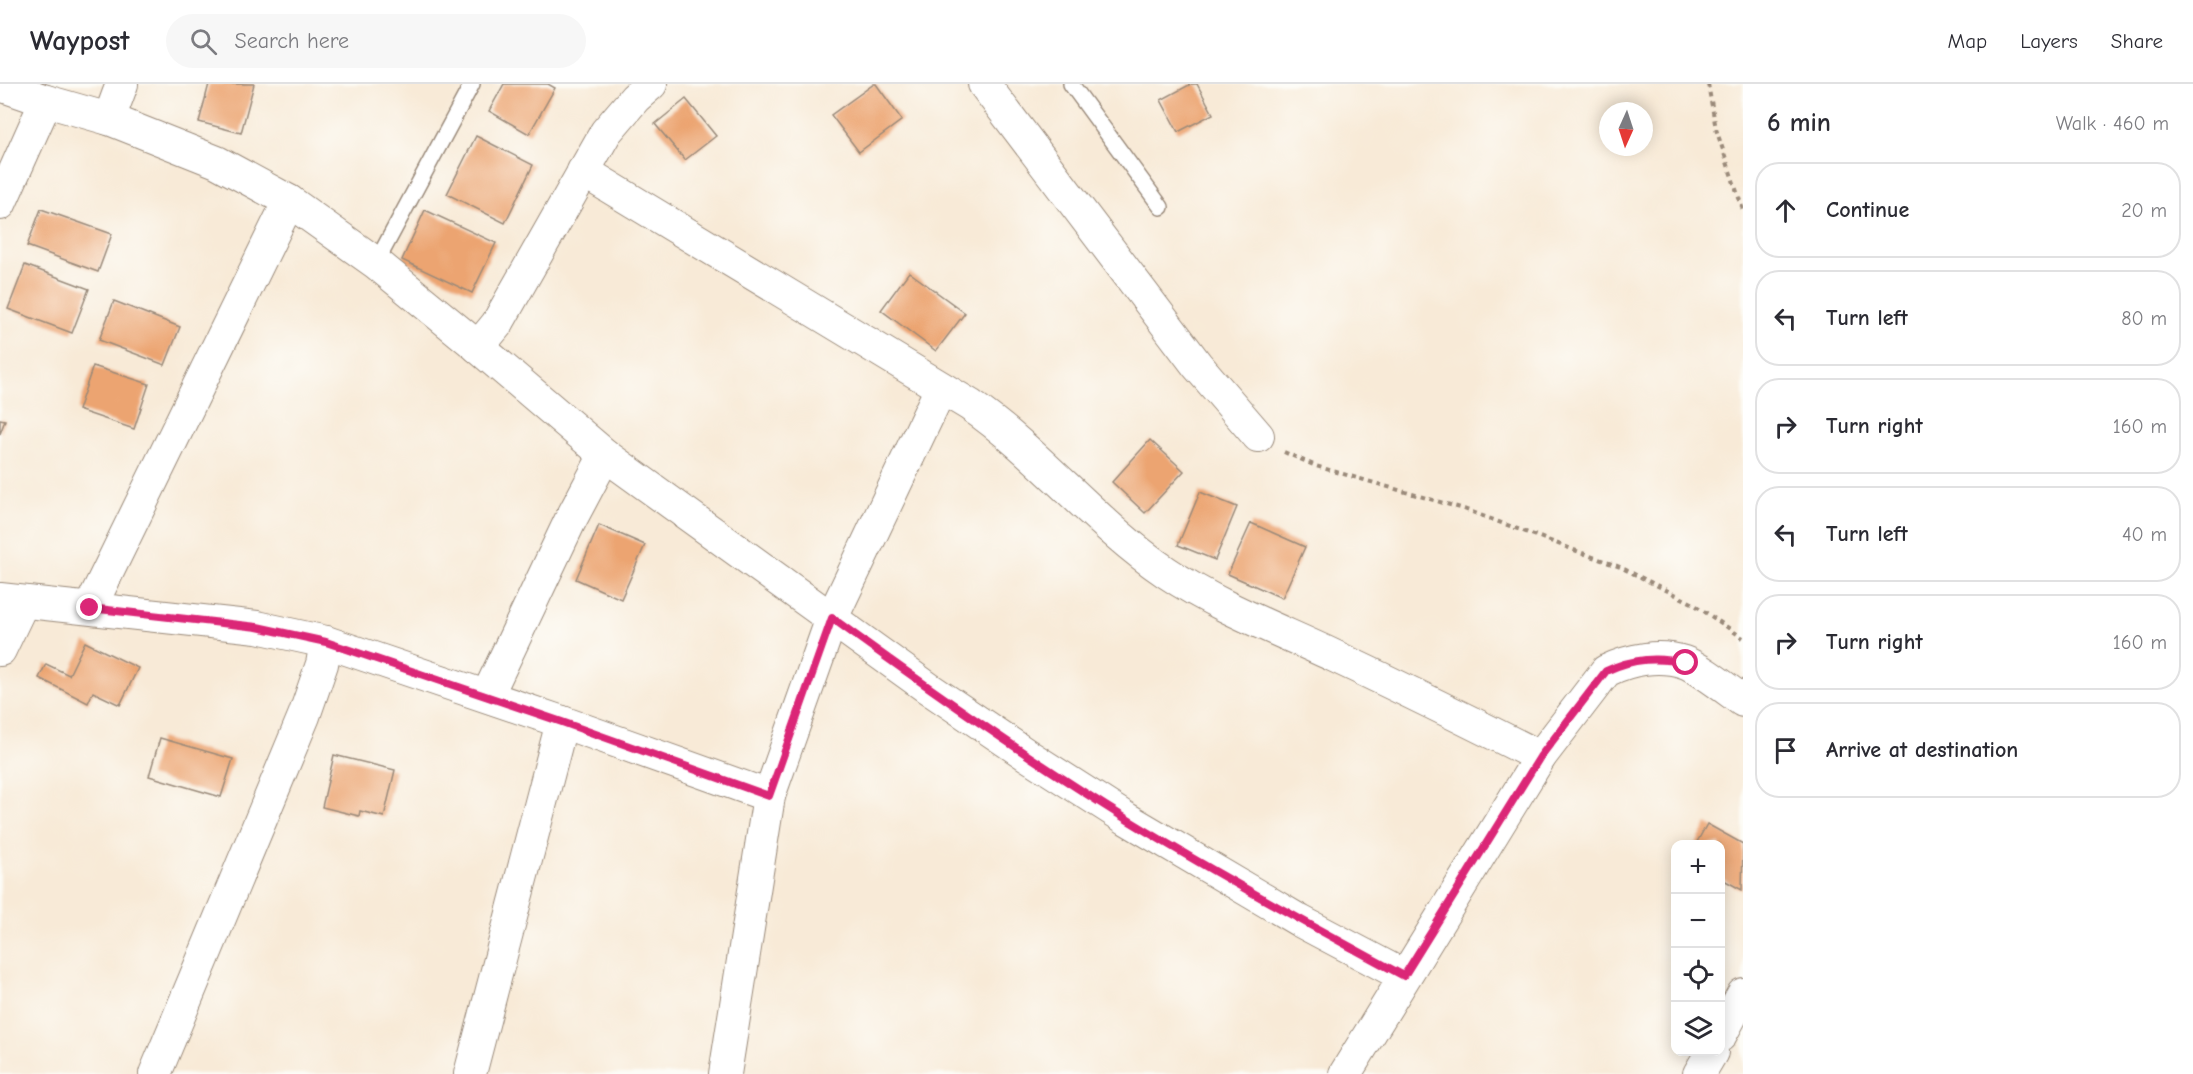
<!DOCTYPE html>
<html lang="en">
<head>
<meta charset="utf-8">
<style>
	:root { --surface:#fff; --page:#f7f7f7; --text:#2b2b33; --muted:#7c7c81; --line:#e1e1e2 }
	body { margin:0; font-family:"Comic Neue",sans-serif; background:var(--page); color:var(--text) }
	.controls { position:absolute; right:18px; bottom:18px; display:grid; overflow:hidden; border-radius:12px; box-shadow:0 3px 15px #0003 }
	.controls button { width:54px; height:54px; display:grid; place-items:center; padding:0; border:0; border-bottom:2px solid var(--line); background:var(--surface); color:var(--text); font:30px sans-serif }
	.compass { position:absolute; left:1599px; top:18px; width:54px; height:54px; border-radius:50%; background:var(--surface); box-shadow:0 3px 15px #0003; rotate:183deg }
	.stop { position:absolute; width:18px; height:18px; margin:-14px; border:4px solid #db2777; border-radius:50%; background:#fff }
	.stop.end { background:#db2777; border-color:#fff; box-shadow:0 2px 6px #0008 }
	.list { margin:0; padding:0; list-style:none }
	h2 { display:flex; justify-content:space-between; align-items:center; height:78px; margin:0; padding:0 24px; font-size:26px }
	h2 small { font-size:20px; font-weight:400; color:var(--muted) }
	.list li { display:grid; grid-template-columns:39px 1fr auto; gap:18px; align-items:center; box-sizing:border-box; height:96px; margin:0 12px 12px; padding:0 12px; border:2px solid var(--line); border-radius:24px }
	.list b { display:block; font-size:22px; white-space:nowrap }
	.list em { font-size:20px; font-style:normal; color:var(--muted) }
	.icon { flex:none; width:33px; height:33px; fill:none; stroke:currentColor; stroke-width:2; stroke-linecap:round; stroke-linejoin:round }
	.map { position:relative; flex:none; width:1743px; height:990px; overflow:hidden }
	header { display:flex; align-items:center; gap:36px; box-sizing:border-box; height:84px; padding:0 30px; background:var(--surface); border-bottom:2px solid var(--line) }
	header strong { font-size:28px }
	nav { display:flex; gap:33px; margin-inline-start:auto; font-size:21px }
	.search { width:420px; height:54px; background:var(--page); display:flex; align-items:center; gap:15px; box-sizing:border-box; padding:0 21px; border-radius:33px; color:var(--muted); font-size:22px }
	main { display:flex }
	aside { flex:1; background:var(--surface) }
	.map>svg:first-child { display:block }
	.building { fill:#eca471 }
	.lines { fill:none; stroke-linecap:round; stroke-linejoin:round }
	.service-casing { stroke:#9a8a7a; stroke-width:18 }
	.minor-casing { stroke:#9a8a7a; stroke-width:34 }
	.path { stroke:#9a8a7a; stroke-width:4; stroke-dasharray:4.5 4.5; stroke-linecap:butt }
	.service { stroke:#fff; stroke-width:15 }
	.minor { stroke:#fff; stroke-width:32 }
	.route { stroke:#db2777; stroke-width:8 }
</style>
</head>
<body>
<header>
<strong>Waypost</strong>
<div class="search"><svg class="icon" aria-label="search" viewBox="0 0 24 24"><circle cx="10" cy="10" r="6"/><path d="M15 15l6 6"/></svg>Search here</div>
<nav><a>Map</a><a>Layers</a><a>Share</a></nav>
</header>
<main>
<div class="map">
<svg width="1743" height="990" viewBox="0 0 1743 990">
	<rect width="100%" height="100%" fill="#fdfcf7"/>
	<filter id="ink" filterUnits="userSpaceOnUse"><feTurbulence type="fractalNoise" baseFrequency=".0167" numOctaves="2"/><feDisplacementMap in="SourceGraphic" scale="12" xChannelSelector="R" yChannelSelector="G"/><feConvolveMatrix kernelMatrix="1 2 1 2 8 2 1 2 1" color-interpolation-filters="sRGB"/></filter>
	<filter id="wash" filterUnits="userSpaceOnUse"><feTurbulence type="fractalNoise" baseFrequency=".008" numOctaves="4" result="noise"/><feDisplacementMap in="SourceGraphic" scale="24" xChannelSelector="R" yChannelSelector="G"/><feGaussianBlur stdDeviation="1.35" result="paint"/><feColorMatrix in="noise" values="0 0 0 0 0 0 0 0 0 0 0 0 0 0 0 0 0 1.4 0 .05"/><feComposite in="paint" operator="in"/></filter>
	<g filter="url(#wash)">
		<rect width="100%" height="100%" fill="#f8ead7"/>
		<g id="blocks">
			<g class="building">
				<path d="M209,0H254L241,49L199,38Z"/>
				<path d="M504,0H548L555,4L529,50L489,27Z"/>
				<path d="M874,0H876L902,36L859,68L831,31Z"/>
				<path d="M1191,0H1197L1213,30L1178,48L1161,16Z"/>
				<path d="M686,15L716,52L685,76L655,40Z"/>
				<path d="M476,52L533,81L505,139L447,110Z"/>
				<path d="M41,125L112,150L98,188L27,162Z"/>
				<path d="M425,126L496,159L472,209L402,176Z"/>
				<path d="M25,181L89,205L72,249L8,225Z"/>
				<path d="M909,188L965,229L936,267L881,226Z"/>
				<path d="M114,217L180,243L165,281L99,256Z"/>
				<path d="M93,282L149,300L134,345L78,326Z"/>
				<path d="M0,335L5,336L0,350Z"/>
				<path d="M1150,356L1184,387L1145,429L1112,398Z"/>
				<path d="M1200,408L1237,423L1215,476L1178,461Z"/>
				<path d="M1251,439L1305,463L1282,514L1228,490Z"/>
				<path d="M599,441L645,461L621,515L576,495Z"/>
				<path d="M85,558L138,584L120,621L93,608L88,619L39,594L46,580L69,591Z"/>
				<path d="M160,654L233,675L221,713L149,692Z"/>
				<path d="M334,671L395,686L384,733L360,727L359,732L322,723Z"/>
				<path d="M1707,740L1743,760L1742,806L1720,794V760H1696Z"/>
			</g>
		</g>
	</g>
	<g filter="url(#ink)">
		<use href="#blocks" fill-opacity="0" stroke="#9a8a7a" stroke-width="1.5"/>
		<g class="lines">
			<g class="service-casing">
				<g id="service">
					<path d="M1071,0L1161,123"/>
					<path d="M376,179L472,0"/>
				</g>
			</g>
			<g class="minor-casing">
				<g id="minor">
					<path d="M984,0L1197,281L1258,352"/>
					<path d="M0,1L46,17L109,35L217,78L289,117L376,179L478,263L497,240L606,48L635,14L651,0"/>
					<path d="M109,35L122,0"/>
					<path d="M583,87L970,321C1041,370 1095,440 1166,488C1218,523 1277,545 1332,571C1402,604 1471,638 1540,673"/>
					<path d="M0,120L46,17"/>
					<path d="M478,263L605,371L928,604L1027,671L1127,735L1300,837L1404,892"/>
					<path d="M0,515L257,543L326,558L562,638L769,712"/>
					<path d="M90,524L289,117"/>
					<path d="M0,566L23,518"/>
					<path d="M487,612L570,437L605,371"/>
					<path d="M1720,952L1743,910"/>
					<path d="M155,990L304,632L322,580L326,558"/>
					<path d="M470,990L562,638"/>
					<path d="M725,990L769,712L832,534L941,304"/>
					<path d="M1345,990L1540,673L1606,587C1630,575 1659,570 1684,578C1699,583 1729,607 1743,617"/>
					<path d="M1699,990L1712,968"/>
				</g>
			</g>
			<g class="path">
				<path d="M1708,0L1716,45L1743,126"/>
				<path d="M1284,368L1316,382L1464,425L1620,483L1692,519L1743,554"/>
			</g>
			<use href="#service" class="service"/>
			<use href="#minor" class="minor"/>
		</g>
	</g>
	<g class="lines" filter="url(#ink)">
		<path class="route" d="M90,524L257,543L326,558L562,638L769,712L832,534C928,604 1026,673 1128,736C1218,791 1311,842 1404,892L1540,673L1606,587C1633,574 1658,573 1686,579"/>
	</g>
</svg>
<div class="controls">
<button>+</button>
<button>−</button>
<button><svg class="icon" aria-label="locate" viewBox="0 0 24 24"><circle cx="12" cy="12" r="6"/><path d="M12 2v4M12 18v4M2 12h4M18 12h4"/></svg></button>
<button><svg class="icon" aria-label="layers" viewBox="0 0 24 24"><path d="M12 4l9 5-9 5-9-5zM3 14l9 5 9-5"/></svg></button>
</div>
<svg class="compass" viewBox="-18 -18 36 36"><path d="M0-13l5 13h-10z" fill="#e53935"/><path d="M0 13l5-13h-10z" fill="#7c7c81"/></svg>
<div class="stop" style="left:1686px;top:579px"></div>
<div class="stop end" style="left:90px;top:524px"></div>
</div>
<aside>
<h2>6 min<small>Walk · 460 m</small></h2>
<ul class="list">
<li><svg class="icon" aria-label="ahead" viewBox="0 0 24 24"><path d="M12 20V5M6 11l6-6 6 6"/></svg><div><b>Continue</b></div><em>20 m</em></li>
<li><svg class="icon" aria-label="left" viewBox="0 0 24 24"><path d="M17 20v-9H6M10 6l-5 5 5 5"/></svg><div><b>Turn left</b></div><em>80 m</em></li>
<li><svg class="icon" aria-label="right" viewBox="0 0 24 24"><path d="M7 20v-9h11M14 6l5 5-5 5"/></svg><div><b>Turn right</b></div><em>160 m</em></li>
<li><svg class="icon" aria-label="left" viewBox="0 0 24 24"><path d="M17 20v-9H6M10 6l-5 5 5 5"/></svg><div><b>Turn left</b></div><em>40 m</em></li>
<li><svg class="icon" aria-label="right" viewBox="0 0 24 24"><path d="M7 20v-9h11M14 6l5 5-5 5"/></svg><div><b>Turn right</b></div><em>160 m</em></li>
<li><svg class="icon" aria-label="arrive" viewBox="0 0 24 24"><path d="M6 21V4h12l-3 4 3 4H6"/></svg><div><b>Arrive at destination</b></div></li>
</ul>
</aside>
</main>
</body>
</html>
